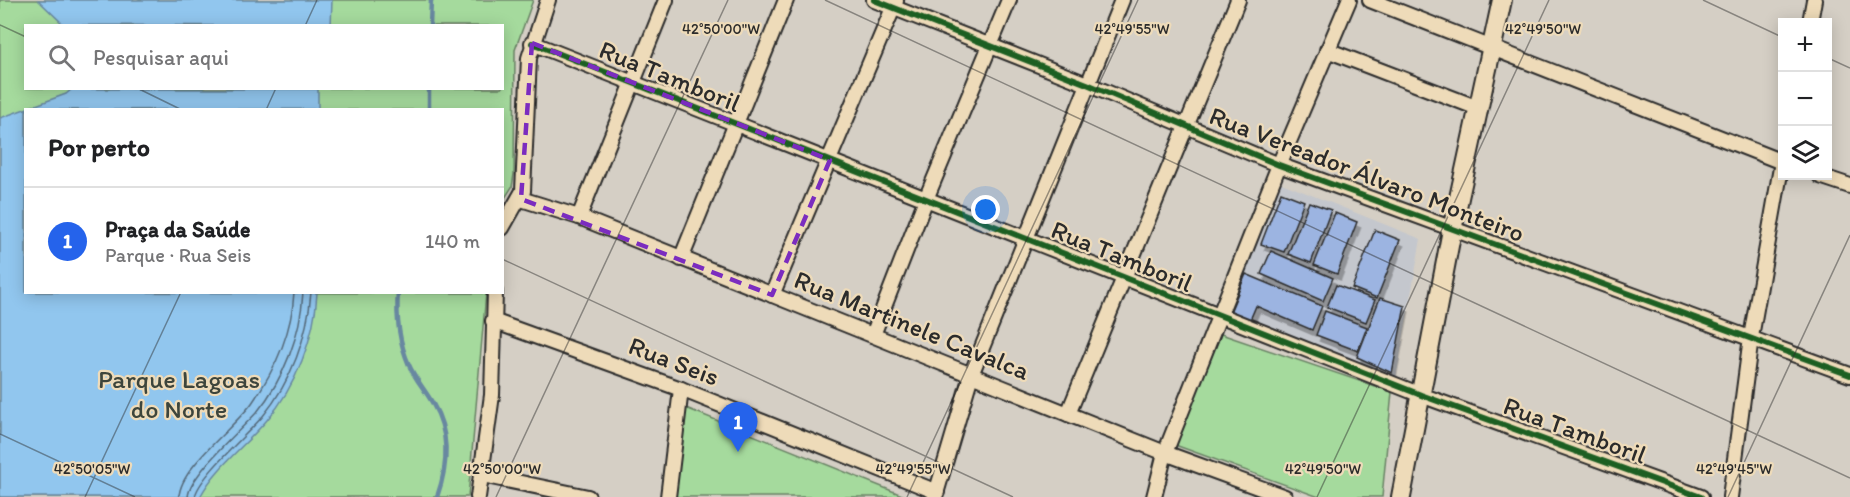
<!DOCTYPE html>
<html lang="pt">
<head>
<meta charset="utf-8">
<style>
	:root { --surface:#fff; --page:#f6f6f6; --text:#202124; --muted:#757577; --line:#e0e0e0; --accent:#2563eb }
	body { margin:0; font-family:Itim,sans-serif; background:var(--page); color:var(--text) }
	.controls { position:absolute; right:18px; top:18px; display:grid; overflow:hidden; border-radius:0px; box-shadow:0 3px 15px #0003 }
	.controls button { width:54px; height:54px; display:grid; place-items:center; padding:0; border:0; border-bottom:2px solid var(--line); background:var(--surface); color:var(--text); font:30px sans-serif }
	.you { position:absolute; left:986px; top:210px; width:21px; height:21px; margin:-15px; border:4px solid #fff; border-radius:50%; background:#1a73e8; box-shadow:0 0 0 9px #1a73e833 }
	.badge { display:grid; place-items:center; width:39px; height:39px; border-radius:50%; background:var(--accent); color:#fff; font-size:20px; font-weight:700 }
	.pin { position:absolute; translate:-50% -50px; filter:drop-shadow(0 2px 3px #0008) }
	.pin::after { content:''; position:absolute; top:32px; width:21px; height:18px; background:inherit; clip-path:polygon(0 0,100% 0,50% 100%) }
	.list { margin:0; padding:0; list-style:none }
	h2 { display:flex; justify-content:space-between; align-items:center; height:78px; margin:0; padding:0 24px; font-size:26px }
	h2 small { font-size:20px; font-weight:400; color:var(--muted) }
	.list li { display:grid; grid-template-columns:39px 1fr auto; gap:18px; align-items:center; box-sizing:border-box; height:108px; padding:0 24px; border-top:2px solid var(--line) }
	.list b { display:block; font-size:22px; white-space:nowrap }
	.list p { margin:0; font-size:20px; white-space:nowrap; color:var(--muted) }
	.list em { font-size:20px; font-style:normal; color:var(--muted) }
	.icon { flex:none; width:33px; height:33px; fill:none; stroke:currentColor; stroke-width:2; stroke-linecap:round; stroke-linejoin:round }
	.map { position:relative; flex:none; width:1850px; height:497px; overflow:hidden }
	.search { position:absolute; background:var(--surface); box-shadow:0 3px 15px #0003; left:24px; top:24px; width:480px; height:66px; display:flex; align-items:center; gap:15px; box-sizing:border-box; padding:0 21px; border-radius:0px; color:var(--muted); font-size:22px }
	.panel { position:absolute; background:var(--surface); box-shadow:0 3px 15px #0003; left:24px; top:108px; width:480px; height:186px; border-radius:0px }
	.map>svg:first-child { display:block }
	.built { fill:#c4c7cd }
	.green { fill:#a5da9d; stroke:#688264; stroke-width:1.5; fill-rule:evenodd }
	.water { fill:#91c6ee; stroke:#6888a0; stroke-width:1.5 }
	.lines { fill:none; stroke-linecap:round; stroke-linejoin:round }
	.shore { stroke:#546979; stroke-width:1.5 }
	.stream { stroke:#6888a0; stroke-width:4.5 }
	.building { fill:#9cb4e1; stroke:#2b2b2b; stroke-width:1.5; filter:url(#shadow) }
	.minor-casing { stroke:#2b2b2b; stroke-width:18 }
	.tertiary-casing { stroke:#2b2b2b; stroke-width:22 }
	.minor { stroke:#eedbb9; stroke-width:14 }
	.tertiary { stroke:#eedbb9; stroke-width:18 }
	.cycleway-casing { stroke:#eedbb9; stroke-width:10 }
	.cycleway { stroke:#1b5e20; stroke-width:6 }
	.marked { fill:none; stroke:#7b2cbf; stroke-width:4.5; stroke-dasharray:12 8; stroke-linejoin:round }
	.ticks { fill:none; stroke:#2b2b2b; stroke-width:1.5; stroke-opacity:0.45 }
	.labels { text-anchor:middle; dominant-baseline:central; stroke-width:4.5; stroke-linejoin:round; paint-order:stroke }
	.street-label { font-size:26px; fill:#2b2b2b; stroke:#eedbb9 }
	.park-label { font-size:26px; fill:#3d453c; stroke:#eedbb9 }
	.ticks-label { font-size:15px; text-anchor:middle; fill:#2b2b2b; stroke:#eedbb9; stroke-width:4.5; stroke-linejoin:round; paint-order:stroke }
</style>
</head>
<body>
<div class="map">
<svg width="1850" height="497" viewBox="0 0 1850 497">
	<defs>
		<filter id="shadow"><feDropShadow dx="3.5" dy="6" stdDeviation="0" flood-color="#0004"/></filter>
	</defs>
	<rect width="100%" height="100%" fill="#d5cfc5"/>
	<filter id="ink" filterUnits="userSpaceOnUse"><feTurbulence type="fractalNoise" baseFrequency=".0167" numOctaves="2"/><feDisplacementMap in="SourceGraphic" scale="12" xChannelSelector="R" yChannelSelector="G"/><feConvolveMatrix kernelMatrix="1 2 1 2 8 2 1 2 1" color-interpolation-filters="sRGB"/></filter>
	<g filter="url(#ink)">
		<polygon class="built" points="1279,182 1421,239 1396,378 1229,312"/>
		<g class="green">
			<path d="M0 0H533L515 50 514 174 512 187 503 201 502 110H26V292L486 293 468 497H0ZM26 26H502V88H26Z"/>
			<polygon points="1221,334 1392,392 1382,497 1319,497 1175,445"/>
			<polygon points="686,408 907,497 673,497"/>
		</g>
		<g class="water">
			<polygon points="38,0 332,0 331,26 64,25"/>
			<path d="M72 89H318V109L26 110V292L317 293C315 336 296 387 267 420 246 445 215 468 200 497H0V118L66 94Z"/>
		</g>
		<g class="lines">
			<g class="shore">
				<path d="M179 497C180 467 234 428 252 403 275 370 292 333 294 292"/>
				<path d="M188 497C189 475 241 430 257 412 284 379 301 334 303 292"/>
				<path d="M195 497C198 477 248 434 263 416 291 382 308 336 311 292"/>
			</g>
			<g class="stream">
				<polyline points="430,26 431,0"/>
				<polyline points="429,110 429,88"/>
				<path d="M398 292C396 317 399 342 409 365 415 379 426 391 433 404 450 433 448 466 437 497"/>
			</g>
		</g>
		<g class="building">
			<polygon points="1281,192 1304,201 1284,252 1261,244"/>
			<polygon points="1309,202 1331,210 1311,263 1288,254"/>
			<polygon points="1335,213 1357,222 1337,274 1314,265"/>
			<polygon points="1375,230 1400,240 1377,298 1352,288"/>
			<polygon points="1271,251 1333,278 1323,301 1261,274"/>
			<polygon points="1246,274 1322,306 1312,330 1256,306 1250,320 1230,312"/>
			<polygon points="1336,285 1375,300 1366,322 1327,307"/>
			<polygon points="1380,298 1405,306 1392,373 1357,357"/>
			<polygon points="1325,311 1367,327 1358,351 1316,335"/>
		</g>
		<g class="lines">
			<defs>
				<g id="minor">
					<polyline points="874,0 1087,84 1279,165 1850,375"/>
					<polyline points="1370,0 1782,162"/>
					<polyline points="1810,22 1814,0"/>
					<polyline points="532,43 1421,395 1701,497"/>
					<polyline points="1327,50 1478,108"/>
					<polyline points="1820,176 1850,186"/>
					<polyline points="521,199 579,217 1165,453 1285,497"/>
					<polyline points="579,217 666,0"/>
					<polyline points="502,228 523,191 529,58 548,0"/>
					<polyline points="681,259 786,0"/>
					<polyline points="772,295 896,1"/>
					<polyline points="493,321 681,389 937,492"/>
					<polyline points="873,335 926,199 1009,0"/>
					<polyline points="1068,414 1238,0"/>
					<polyline points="482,475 588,497"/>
					<polyline points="478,497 492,395 495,292"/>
					<polyline points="668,497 681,389"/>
					<polyline points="935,497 971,375 1122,0"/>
					<polyline points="1154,497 1165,453 1279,165 1349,0"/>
					<polyline points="1730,497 1751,337 1782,162"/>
				</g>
				<polyline id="tertiary" points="1401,497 1452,230 1502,0"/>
			</defs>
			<use href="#minor" class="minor-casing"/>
			<use href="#tertiary" class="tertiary-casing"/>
			<use href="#minor" class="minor"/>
			<use href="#tertiary" class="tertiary"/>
			<defs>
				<g id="cycleway">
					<polyline points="874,0 1087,84 1279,165 1850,375"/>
					<polyline points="532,43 1421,395 1701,497"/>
				</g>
			</defs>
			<use href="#cycleway" class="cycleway-casing"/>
			<use href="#cycleway" class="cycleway"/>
		</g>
	</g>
	<path class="marked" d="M532 43 830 160 772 295 521 199Z"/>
	<path class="ticks" d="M825 0 1850 478M1703 0 1782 37M0 25 26 37M305 26 317 0M1828 58 1850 68M137 88 182 110M266 110 276 88M502 259 1013 497M0 434 135 497M85 497 181 292M496 497 728 0M907 497 1138 0M1317 497 1549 0M1728 497 1850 235"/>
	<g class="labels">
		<g class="street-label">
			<text transform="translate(670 76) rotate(22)">Rua Tamboril</text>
			<text transform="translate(1367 174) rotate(21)">Rua Vereador Álvaro Monteiro</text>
			<text transform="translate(1122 256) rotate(22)">Rua Tamboril</text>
			<text transform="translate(912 325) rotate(22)">Rua Martinele Cavalca</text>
			<text transform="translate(674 361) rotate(21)">Rua Seis</text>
			<text transform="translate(1575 430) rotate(20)">Rua Tamboril</text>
		</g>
		<g class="park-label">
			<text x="179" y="379">Parque Lagoas<tspan x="179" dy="30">do Norte</tspan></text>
		</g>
	</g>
	<g class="ticks-label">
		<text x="721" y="34">42°50'00"W</text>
		<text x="1132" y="34">42°49'55"W</text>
		<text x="1543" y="34">42°49'50"W</text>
		<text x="92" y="474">42°50'05"W</text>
		<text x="502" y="474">42°50'00"W</text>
		<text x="913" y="474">42°49'55"W</text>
		<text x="1323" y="474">42°49'50"W</text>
		<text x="1734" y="474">42°49'45"W</text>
	</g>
</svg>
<div class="controls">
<button>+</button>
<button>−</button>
<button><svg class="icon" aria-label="layers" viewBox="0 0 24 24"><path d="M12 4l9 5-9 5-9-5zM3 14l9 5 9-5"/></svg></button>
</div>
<div class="you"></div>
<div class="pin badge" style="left:738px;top:452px">1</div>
<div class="search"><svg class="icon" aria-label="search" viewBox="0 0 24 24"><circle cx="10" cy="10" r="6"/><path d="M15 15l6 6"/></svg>Pesquisar aqui</div>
<section class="panel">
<h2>Por perto<small></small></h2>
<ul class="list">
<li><span class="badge">1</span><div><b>Praça da Saúde</b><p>Parque · Rua Seis</p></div><em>140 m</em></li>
</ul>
</section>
</div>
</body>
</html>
